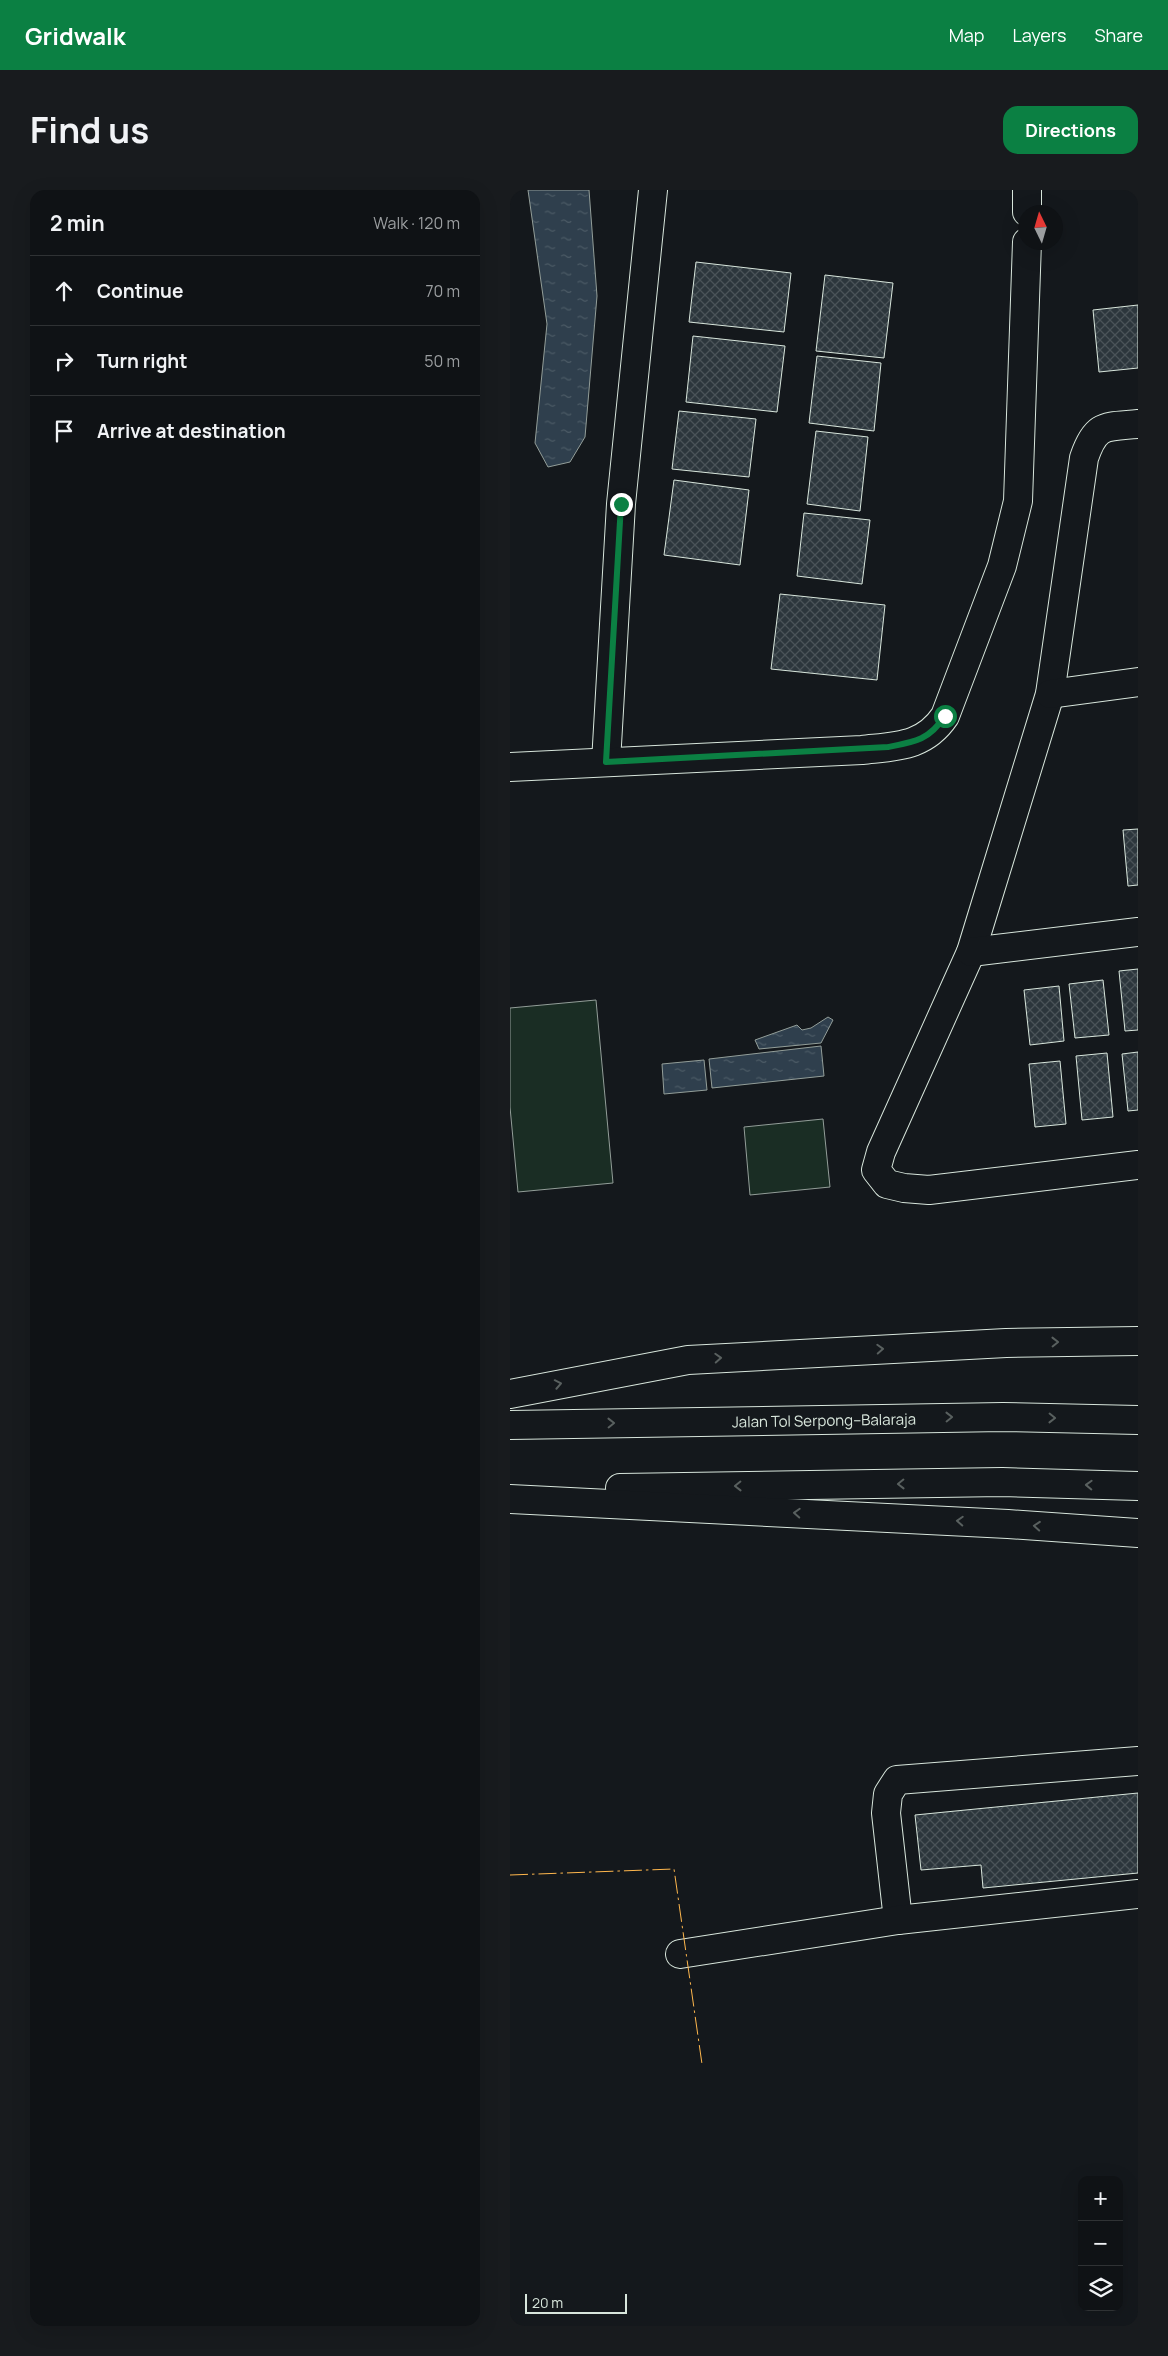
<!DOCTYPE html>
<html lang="en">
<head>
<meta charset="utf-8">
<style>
	:root { --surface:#0f1215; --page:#181b1e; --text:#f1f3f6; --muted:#9b9ea0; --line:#2f3234; --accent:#0b8043 }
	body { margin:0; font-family:Manrope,sans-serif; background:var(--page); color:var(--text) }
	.controls { position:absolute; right:15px; bottom:15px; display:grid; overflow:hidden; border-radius:10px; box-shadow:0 5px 20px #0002 }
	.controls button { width:45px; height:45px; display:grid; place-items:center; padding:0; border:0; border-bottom:1px solid var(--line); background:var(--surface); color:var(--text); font:25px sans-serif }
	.compass { position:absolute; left:508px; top:15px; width:45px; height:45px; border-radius:50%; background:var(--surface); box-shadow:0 5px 20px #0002; rotate:355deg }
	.scale { position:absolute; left:15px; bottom:12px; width:102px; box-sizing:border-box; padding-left:5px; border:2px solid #d8e6dc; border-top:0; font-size:14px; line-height:18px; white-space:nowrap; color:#d8e6dc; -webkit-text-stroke:4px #14181c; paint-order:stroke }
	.stop { position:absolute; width:15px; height:15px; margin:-11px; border:4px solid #0b8043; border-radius:50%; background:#fff }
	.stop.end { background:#0b8043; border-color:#fff; box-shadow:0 1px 5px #0008 }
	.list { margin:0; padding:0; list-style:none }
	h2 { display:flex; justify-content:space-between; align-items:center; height:65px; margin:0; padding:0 20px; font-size:21px }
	h2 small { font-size:16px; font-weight:400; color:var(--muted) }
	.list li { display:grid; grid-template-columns:32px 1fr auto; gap:15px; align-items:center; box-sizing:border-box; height:70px; padding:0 20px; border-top:1px solid var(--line) }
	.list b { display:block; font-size:19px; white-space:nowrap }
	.list em { font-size:16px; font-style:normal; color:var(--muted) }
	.icon { flex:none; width:28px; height:28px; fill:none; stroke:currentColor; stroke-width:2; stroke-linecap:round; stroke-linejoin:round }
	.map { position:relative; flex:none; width:628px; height:2136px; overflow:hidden; border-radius:15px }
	header { display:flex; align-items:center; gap:30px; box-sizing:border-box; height:70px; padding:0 25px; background:var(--accent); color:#fff }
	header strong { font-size:24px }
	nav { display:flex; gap:28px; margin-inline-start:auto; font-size:18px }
	.intro { display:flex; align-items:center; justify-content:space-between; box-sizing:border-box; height:120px; padding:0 30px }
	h1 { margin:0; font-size:35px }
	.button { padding:12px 22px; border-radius:15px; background:var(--accent); color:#fff; font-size:18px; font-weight:700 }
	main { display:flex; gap:30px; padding:0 30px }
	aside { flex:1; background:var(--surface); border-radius:15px; box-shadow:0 5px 20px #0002 }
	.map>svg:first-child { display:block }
	.garden { fill:#1a2d24; stroke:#939e99 }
	.water { fill:url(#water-ripples); stroke:#939e99 }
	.building { fill:url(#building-cross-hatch); stroke:#d8e6dc }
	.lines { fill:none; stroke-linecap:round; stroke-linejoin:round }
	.minor-casing { stroke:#d8e6dc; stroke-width:30 }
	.highway-casing { stroke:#d8e6dc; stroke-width:30 }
	.minor { stroke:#14181c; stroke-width:28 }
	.highway { stroke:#14181c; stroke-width:28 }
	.power { stroke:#ffb74d; stroke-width:1; stroke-dasharray:18 4 2.5 4; stroke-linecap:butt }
	.oneway { stroke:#59605f }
	.route { stroke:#0b8043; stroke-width:6 }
	.labels { text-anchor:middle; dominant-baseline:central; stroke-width:4; stroke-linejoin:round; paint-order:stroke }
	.street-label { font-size:15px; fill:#d8e6dc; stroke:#14181c }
</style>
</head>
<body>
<header>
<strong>Gridwalk</strong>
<nav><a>Map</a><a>Layers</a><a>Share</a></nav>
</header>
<div class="intro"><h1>Find us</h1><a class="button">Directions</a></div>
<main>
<aside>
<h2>2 min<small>Walk · 120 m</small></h2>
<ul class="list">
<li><svg class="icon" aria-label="ahead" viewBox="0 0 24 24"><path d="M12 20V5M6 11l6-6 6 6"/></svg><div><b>Continue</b></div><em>70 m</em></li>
<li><svg class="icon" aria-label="right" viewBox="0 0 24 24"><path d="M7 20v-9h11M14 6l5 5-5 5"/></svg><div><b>Turn right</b></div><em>50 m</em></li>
<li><svg class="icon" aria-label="arrive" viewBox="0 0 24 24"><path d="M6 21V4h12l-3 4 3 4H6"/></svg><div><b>Arrive at destination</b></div></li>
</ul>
</aside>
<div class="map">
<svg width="628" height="2136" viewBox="0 0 628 2136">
	<defs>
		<pattern id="water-ripples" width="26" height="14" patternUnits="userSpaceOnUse" patternTransform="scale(1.25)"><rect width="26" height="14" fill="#2f3f4d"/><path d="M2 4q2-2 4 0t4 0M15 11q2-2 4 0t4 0" fill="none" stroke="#4c5b66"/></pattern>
		<pattern id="building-cross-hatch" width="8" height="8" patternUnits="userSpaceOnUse" patternTransform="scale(1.25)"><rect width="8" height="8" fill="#2c363c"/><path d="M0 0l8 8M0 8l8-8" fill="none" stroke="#4a5358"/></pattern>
	</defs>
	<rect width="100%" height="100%" fill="#14181c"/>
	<g class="garden">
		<polygon points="86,810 103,993 8,1002 0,917 0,818"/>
		<polygon points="313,929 320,997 240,1005 234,937"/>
	</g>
	<g class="water">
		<polygon points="18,0 79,0 87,106 75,247 60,272 38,277 25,253 37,134"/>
		<polygon points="318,827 323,830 311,853 249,859 245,850 287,835 292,840 301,838"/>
		<polygon points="311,856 314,886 202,898 199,869"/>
		<polygon points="194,870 197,900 154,904 152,874"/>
	</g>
	<g class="building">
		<polygon points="186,72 281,83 274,142 179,132"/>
		<polygon points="315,85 383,93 374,168 306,161"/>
		<polygon points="628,115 628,178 589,182 583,120"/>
		<polygon points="183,146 275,156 267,222 176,212"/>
		<polygon points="307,166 371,173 364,241 299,233"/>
		<polygon points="169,221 246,229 239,287 162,279"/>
		<polygon points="306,241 358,247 350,321 297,314"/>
		<polygon points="164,290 239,300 230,375 154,365"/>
		<polygon points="294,323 360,330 352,394 287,386"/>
		<polygon points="270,404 375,415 367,490 261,479"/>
		<polygon points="628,639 628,695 618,696 613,640"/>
		<polygon points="628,779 628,840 615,841 609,781"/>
		<polygon points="593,790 599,845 565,848 559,794"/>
		<polygon points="549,796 554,851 520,855 514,800"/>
		<polygon points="628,862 628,920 618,921 612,864"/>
		<polygon points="597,863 603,927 572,930 566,866"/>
		<polygon points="550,871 556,934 525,937 519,874"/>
		<polygon points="628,1603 628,1683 473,1698 471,1675 411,1680 405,1625"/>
	</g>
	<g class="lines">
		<defs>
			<g id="minor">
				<polyline points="517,22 517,0"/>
				<path d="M628 234C595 237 586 233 574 268L540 504 461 762 371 962 366 980 377 994 394 998 419 1000 628 975"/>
				<polyline points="540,504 628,492"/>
				<polyline points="96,572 111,314 143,0"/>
				<path d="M0 577 352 560C387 556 414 557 435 526L492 376 508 311 517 52"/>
				<polyline points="461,762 628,742"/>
				<polyline points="388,1730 376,1623 378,1604 387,1590 628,1571"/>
				<polyline points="170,1764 388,1730 628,1704"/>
			</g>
			<g id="highway">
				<polyline points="0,1204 178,1170 496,1153 628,1151"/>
				<path id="s1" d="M0 1235 493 1227 628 1230"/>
				<polyline points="110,1298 492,1292 628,1296"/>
				<polyline points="0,1309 498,1334 628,1343"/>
			</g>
		</defs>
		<use href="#minor" class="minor-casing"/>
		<use href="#highway" class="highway-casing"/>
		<use href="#minor" class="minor"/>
		<use href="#highway" class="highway"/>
		<polyline class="power" points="0,1685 164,1679 192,1874"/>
	</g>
	<defs><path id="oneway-chevron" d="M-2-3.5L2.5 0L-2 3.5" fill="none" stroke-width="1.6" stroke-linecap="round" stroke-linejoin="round" transform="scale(1.25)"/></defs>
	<g class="oneway">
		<use href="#oneway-chevron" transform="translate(545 1152) rotate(-1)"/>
		<use href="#oneway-chevron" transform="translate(370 1159) rotate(-3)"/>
		<use href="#oneway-chevron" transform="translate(208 1168) rotate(-3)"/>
		<use href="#oneway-chevron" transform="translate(48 1194) rotate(-11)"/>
		<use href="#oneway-chevron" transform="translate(439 1227) rotate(-1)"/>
		<use href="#oneway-chevron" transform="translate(542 1228) rotate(1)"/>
		<use href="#oneway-chevron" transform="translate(101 1233) rotate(-1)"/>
		<use href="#oneway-chevron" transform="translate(391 1294) rotate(179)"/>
		<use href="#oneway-chevron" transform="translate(579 1295) rotate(-178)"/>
		<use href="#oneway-chevron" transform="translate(228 1296) rotate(179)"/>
		<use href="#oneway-chevron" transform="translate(287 1323) rotate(-177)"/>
		<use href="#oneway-chevron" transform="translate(450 1331) rotate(-177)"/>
		<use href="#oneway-chevron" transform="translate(527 1336) rotate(-176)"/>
	</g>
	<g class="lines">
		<path class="route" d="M111 314 96 572 378 557C405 552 419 550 435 526"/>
	</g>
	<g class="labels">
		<g class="street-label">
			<text stroke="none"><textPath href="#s1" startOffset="314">Jalan Tol Serpong–Balaraja</textPath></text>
		</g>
	</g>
</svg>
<div class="controls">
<button>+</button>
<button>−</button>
<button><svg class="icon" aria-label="layers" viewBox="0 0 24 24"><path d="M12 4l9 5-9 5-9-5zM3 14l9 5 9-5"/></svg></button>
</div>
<svg class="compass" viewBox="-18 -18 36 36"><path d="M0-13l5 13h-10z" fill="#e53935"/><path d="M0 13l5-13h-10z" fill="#9b9ea0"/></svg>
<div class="scale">20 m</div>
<div class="stop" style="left:435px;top:526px"></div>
<div class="stop end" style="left:111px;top:314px"></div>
</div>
</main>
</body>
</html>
